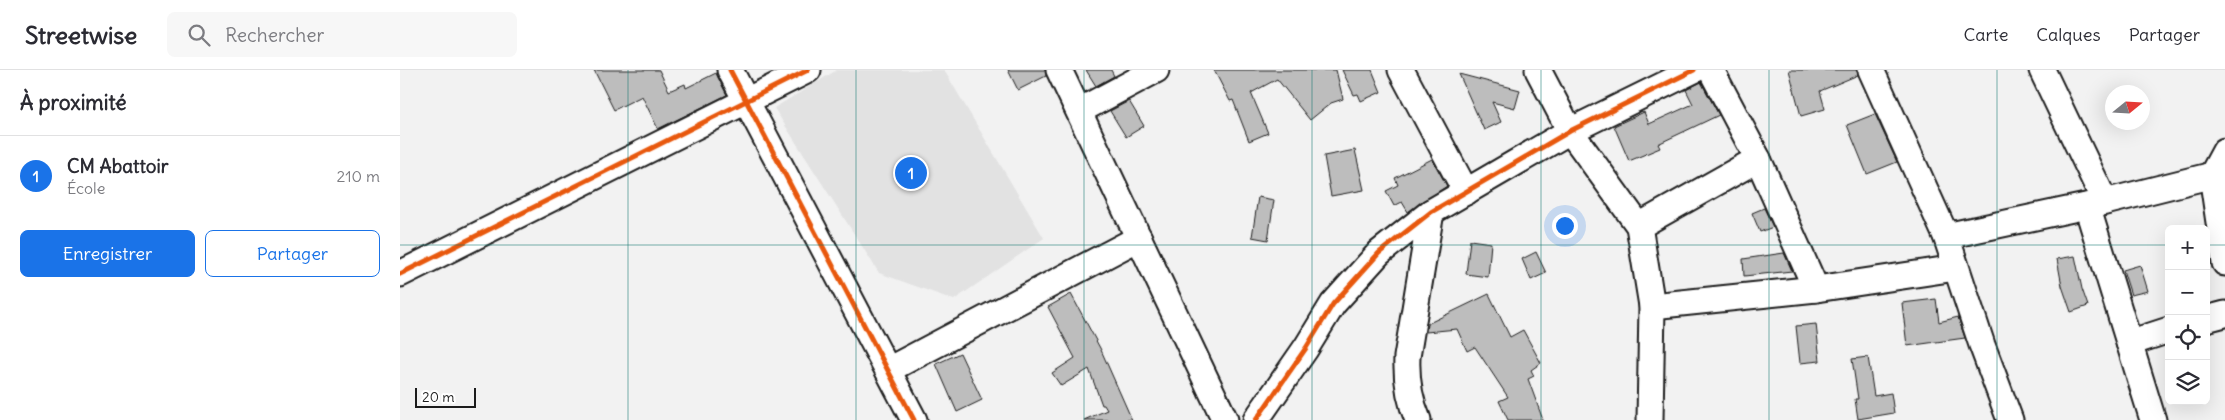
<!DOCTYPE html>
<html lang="fr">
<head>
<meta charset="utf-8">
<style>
	:root { --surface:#fff; --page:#f7f7f7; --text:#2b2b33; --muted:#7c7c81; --line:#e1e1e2; --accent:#1a73e8 }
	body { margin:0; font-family:Delius,sans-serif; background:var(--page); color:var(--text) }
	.controls { position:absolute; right:15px; bottom:15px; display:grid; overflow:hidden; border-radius:8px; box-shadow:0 5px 20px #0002 }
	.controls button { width:45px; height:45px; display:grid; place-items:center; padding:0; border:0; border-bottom:1px solid var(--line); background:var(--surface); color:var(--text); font:25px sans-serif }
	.compass { position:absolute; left:1705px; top:15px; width:45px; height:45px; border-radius:50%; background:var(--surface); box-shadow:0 5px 20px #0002; rotate:72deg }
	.scale { position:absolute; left:15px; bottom:12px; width:61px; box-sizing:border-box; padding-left:5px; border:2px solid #1c1c1c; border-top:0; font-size:14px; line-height:18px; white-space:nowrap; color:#1c1c1c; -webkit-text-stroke:4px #fff; paint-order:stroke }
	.you { position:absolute; left:1164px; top:155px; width:18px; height:18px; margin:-12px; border:4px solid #fff; border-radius:50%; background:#1a73e8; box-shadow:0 0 0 8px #1a73e833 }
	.badge { display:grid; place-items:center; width:32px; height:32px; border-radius:50%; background:var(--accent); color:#fff; font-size:16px; font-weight:700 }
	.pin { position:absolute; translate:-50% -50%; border:2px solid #fff; box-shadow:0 1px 5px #0006 }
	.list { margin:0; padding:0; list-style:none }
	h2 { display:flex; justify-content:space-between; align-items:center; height:65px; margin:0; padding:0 20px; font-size:21px }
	h2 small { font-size:16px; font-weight:400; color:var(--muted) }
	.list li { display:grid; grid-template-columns:32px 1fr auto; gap:15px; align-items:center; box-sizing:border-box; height:80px; padding:0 20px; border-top:1px solid var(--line) }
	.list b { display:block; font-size:19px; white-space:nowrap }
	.list p { margin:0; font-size:16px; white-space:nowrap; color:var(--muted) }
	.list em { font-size:16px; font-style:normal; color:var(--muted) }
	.actions { display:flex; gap:10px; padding:15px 20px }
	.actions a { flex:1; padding:11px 0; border:1px solid var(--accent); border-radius:8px; text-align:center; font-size:18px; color:var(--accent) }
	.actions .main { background:var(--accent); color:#fff }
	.icon { flex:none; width:28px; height:28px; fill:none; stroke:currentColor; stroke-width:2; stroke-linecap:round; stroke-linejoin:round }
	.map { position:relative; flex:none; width:1825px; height:350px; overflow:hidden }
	header { display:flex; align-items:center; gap:30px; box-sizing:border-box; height:70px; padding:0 25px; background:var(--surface); border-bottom:1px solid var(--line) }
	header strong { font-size:24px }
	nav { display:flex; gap:28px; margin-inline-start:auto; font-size:18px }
	.search { width:350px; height:45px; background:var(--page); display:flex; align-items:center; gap:12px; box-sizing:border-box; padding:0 18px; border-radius:8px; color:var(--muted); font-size:19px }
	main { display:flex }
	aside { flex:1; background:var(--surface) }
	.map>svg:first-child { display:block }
	.built { fill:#e2e2e2 }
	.building { fill:#bdbdbd; stroke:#1c1c1c }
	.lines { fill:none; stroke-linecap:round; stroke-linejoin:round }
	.minor-casing { stroke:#1c1c1c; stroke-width:29 }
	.minor { stroke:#fff; stroke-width:25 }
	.cycleway-casing { stroke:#fff; stroke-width:8 }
	.cycleway { stroke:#e8590c; stroke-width:5 }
	.grid { fill:none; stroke:#0f766e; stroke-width:1; stroke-opacity:0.55 }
</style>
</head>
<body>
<header>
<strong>Streetwise</strong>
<div class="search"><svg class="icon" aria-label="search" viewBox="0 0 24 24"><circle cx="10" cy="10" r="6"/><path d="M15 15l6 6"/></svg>Rechercher</div>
<nav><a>Carte</a><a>Calques</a><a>Partager</a></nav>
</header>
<main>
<aside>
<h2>À proximité<small></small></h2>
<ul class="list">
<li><span class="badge">1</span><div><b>CM Abattoir</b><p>École</p></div><em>210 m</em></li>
</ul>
<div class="actions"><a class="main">Enregistrer</a><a>Partager</a></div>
</aside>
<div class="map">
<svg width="1825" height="350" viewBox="0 0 1825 350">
	<rect width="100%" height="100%" fill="#f2f2f2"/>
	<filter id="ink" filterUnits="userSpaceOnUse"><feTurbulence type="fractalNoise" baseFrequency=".02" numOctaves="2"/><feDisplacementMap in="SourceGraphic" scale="10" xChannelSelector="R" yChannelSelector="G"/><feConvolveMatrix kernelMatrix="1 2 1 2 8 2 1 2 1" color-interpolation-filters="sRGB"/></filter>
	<g filter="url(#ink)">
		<polygon class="built" points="437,0 544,0 644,168 554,230 479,203 374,38"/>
		<g class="building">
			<polygon points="194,0 259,0 269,21 285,14 286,18 316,3 327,25 258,59 242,26 214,40"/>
			<polygon points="608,0 645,0 646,6 618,20"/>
			<polygon points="686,0 711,0 714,6 696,16"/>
			<polygon points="814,0 936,0 943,29 931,33 910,50 877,9 851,23 868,63 849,71 833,30 830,31"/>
			<polygon points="942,0 972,0 981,22 961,31 958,24 954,25"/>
			<polygon points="1389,0 1457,0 1458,5 1420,21 1425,39 1401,46"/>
			<polygon points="1059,4 1120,20 1115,38 1092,32 1101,52 1084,60"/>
			<polygon points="1301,12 1319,45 1258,74 1260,78 1229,91 1214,56 1244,42 1249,54 1293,34 1286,20"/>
			<polygon points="729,31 744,56 726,67 710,41"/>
			<polygon points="1475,44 1497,92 1467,104 1447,55"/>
			<polygon points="955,80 964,120 931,126 924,86"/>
			<polygon points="1032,89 1047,116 1008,142 1002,132 994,136 986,121 998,115 995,108"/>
			<polygon points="858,127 874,130 868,170 852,167"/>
			<polygon points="1364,138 1373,157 1360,162 1352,143"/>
			<polygon points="1070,170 1091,173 1088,207 1066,204"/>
			<polygon points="1136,182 1146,203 1131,210 1122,189"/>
			<polygon points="1384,183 1392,201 1344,206 1343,189"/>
			<polygon points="1675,186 1682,219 1688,236 1671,242 1662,216 1657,189"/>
			<polygon points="1740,195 1748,221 1731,225 1723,200"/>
			<polygon points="671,224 701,280 732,350 684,350 707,340 704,335 702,335 689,299 661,316 652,303 675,288 648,237"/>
			<polygon points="1089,224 1110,267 1123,260 1141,293 1131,300 1134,306 1128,309 1143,350 1108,350 1099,331 1108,327 1075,277 1067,281 1057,259 1026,262 1027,254"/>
			<polygon points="1536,229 1539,252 1558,247 1565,268 1507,276 1502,233"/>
			<polygon points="1416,254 1420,291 1400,293 1396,256"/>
			<polygon points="560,283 582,330 557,342 536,294"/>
			<polygon points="1468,287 1474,326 1491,323 1494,343 1458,349 1455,329 1458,329 1452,289"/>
		</g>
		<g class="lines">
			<defs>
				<g id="minor">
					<polyline points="330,0 514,350"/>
					<polyline points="659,0 825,350"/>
					<polyline points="1001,0 1066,122"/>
					<polyline points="1138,0 1170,61 1239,156 1252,236 1250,350"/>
					<polyline points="1311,0 1358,89 1416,219"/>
					<polyline points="1471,0 1546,166 1582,275 1610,350"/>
					<polyline points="1642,0 1705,132"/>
					<polyline points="679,41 756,0"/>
					<polyline points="1825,81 1812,105 1825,193"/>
					<polyline points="1687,136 1753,350"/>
					<polyline points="1239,156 1358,89"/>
					<polyline points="1546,166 1705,132 1825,102"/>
					<polyline points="0,204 408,0"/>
					<polyline points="1252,236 1416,219 1556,198"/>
					<polyline points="1806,249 1825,244"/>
					<polyline points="1729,273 1769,260"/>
					<polyline points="488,300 739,168"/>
					<polyline points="856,350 906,278 933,234 979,183 1031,142 1170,61 1294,0"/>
					<path d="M1018 350C1009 329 1006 310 1007 287L1031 142"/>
				</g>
			</defs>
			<use href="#minor" class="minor-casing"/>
			<use href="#minor" class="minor"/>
			<defs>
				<g id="cycleway">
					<polyline points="330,0 514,350"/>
					<polyline points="0,204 408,0"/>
					<polyline points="856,350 906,278 933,234 979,183 1031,142 1170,61 1294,0"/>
				</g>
			</defs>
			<use href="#cycleway" class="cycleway-casing"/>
			<use href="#cycleway" class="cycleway"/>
		</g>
	</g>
	<path class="grid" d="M228 0V350M456 0V350M684 0V350M912 0V350M1141 0V350M1369 0V350M1597 0V350M0 175H1769M1806 175H1825"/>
</svg>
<div class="controls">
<button>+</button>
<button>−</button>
<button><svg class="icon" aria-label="locate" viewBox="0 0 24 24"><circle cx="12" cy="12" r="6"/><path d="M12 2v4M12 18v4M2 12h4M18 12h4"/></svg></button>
<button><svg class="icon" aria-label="layers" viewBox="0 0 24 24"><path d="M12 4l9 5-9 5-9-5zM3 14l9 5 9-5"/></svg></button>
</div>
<svg class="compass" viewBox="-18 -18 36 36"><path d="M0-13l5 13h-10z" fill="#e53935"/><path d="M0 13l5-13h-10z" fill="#7c7c81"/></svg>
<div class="scale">20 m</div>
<div class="you"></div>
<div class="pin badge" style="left:511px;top:103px">1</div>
</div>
</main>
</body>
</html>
